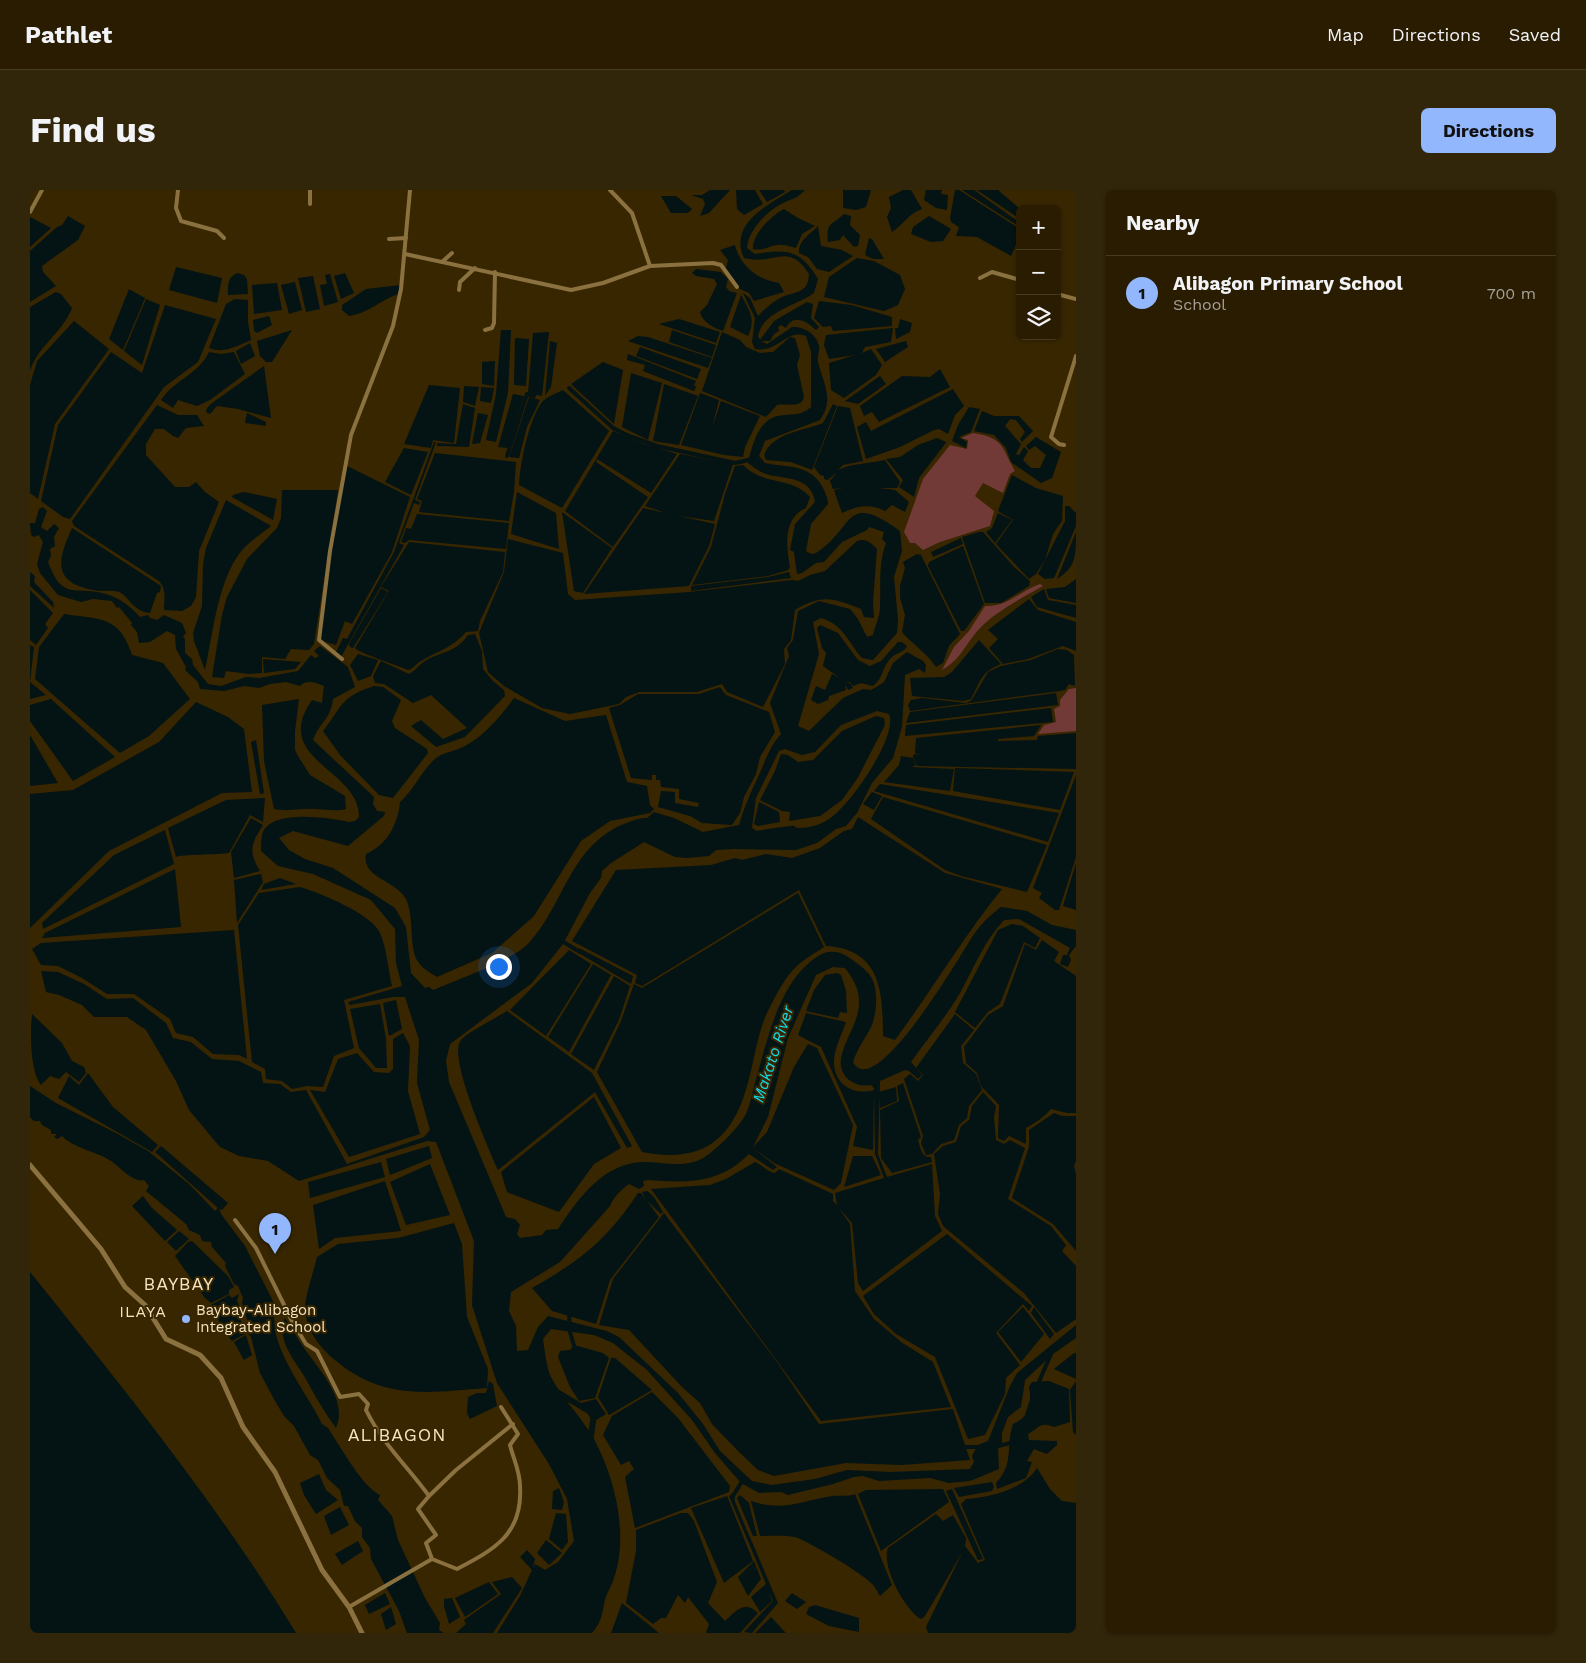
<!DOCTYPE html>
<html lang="en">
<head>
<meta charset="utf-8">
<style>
	:root { --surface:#291c00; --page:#31250a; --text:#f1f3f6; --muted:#a5a199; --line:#453a22; --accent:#93b7fd }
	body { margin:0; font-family:"Work Sans",sans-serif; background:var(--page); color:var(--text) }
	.controls { position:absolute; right:15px; top:15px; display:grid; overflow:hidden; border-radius:8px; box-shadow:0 1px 4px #0004 }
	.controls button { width:45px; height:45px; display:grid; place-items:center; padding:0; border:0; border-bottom:1px solid var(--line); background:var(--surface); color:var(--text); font:25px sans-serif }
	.you { position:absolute; left:468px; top:776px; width:18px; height:18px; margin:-12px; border:4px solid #fff; border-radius:50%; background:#1a73e8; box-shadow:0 0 0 8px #1a73e833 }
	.badge { display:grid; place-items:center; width:32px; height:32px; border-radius:50%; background:var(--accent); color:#111; font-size:16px; font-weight:700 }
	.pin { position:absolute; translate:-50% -41px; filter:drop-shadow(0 1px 2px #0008) }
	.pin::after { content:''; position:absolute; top:26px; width:18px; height:15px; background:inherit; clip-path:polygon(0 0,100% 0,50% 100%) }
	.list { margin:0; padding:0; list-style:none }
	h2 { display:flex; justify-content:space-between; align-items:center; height:65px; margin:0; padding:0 20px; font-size:21px }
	h2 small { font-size:16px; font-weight:400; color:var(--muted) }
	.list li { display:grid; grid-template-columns:32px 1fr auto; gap:15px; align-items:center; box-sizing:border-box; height:75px; padding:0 20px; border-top:1px solid var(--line) }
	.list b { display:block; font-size:19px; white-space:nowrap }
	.list p { margin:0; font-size:16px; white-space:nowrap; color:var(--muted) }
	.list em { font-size:16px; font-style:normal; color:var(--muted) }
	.icon { flex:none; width:28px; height:28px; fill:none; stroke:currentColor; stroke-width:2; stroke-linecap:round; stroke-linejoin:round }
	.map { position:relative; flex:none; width:1046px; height:1443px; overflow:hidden; border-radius:8px }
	header { display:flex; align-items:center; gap:30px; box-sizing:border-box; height:70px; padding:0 25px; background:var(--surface); border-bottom:1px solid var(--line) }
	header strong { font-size:24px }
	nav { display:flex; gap:28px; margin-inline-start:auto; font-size:18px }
	.intro { display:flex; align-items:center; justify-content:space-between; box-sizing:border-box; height:120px; padding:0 30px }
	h1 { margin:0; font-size:35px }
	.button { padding:12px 22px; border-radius:8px; background:var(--accent); color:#111; font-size:18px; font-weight:700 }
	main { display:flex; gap:30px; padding:0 30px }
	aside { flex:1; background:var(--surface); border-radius:8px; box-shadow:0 1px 4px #0004 }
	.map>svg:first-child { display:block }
	.green { fill:#723a37 }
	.water { fill:#041314; fill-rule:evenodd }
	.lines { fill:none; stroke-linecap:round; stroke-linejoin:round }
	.canal { stroke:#041314; stroke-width:4 }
	.river { stroke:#041314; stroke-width:6 }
	.minor { stroke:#8a713f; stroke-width:4 }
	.tertiary { stroke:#8a713f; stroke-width:5 }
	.poi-dot { fill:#93b7fd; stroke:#372600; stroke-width:2 }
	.labels { text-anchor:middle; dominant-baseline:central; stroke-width:4; stroke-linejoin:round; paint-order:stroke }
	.poi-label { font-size:15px; fill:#f6e4c1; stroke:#372600; text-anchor:start }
	.water-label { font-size:16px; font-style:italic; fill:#11dae8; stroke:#372600 }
	.neighbourhood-label { font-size:16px; letter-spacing:1px; fill:#f6e4c1; stroke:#372600 }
	.quarter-label { font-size:18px; letter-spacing:1px; fill:#f6e4c1; stroke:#372600 }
</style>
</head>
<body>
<header>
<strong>Pathlet</strong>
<nav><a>Map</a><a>Directions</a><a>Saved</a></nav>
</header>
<div class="intro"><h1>Find us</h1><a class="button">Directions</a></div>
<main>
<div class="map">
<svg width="1046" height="1443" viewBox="0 0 1046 1443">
	<rect width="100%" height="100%" fill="#372600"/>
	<g class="green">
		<path d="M943 243C974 248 971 256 985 281L980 284 973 303 953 293 945 306 964 321 960 336 910 352 893 360 885 353H880L874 342 893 289 920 255 937 259 938 250 931 248Z"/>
		<path d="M1010 394 1013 396C992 408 968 420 951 437 937 451 931 470 912 480L924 457 939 441 955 416C979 417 989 401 1010 394Z"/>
		<polygon points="1046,498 1046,541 1008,544 1014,535 1026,532 1024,519 1030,516 1030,510 1039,499"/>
	</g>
	<g class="water">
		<polygon points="680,0 700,0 679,23 670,26 675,14 673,9 661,5 672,5"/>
		<polygon points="706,0 725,0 733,14 714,25 707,19"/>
		<polygon points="729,0 754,0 755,2 737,12"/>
		<path d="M762 0H775C764 11 762 8 751 14 737 21 718 41 717 58L725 64C757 59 770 59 788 89L784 103C766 116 733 121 728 146L730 150 744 131 777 112 783 114 781 128 789 137 786 140C777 131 763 123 756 138L751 135 748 137 749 141 744 144 740 151H731L737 154 762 137C773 136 787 144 789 156 790 161 787 166 788 172 793 193 805 209 790 230L735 251 729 266 735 273C757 278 778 273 792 296 795 302 798 308 798 314L781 334 776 361 781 364 786 363C825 338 814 300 870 341L872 361 864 387 868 430 867 443 843 470 832 468C817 451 814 435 791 428L783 432 789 464 768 536 779 541 813 508 833 499 841 500 848 496 854 492 863 473 877 462 893 471 896 475 895 483 889 479 875 485 872 537 863 568 842 593 827 623 816 636 806 639 787 653 766 660 704 659 686 660 679 666 657 668 645 667 614 652 581 673 572 681 571 688 560 703 533 754 502 793 420 854 416 871 419 892 476 1027 485 1029 490 1035 487 1044 490 1048 512 1045 516 1040 528 1039C548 1009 573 973 613 972 636 972 659 980 679 964 692 954 706 940 715 926 720 916 722 904 725 893 737 852 749 789 790 765 800 759 812 762 821 769 827 773 834 778 839 784 849 796 847 821 842 835 836 848 827 858 823 872 845 914 933 761 944 744 951 734 960 725 971 717L997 721 1022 735 1046 740V756L1039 765 1041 770 1038 777 1030 774 1033 765H1037L1040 758 989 729 974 730C954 751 944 778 930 803 916 827 897 849 881 872L892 885 888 889 879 881 875 880 850 891 848 964 857 987 902 974 905 1026 912 1041 833 1101 828 1093 822 1033 808 1017 820 1034 825 1101 844 1129 871 1152 903 1172 921 1217 791 1231 621 999 680 995 696 989 725 972C732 975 738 982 745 983L749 979 803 1004V1011L807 1015 805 1003 854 988 845 964 844 898 841 895C826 898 808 887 811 869 814 849 830 832 829 810 829 798 822 787 815 778L803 777 786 785 758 848 738 927 723 957 737 942 764 877 778 854 787 858 823 935 811 993 804 1000 744 973 723 958 747 977 743 980 719 964C689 994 658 993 618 990L613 991 614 996 609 999 599 994C591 1000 584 1006 580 1016L530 1072 481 1102 479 1121 486 1136 487 1161 498 1160 508 1137 518 1126 577 1141 589 1147 648 1203 673 1234 690 1261 722 1291 742 1295 785 1289 817 1280 861 1282 940 1279 944 1272 942 1266 948 1255 958 1251 980 1196 987 1183 1046 1135V1148L1023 1164 995 1190 991 1217 978 1227 972 1243V1253L968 1259 969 1279 940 1291 919 1293 900 1288 849 1291 833 1286 824 1287 803 1294 758 1305 751 1302 729 1303 711 1293 685 1263 662 1230 617 1180 583 1153 564 1145 521 1139 513 1149C515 1161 516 1176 521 1187 532 1209 552 1227 564 1249 587 1292 602 1357 578 1402 571 1416 576 1427 562 1443H467L490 1406 502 1380 490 1367 497 1360 505 1369 503 1378 505 1374 515 1380 528 1372 544 1351 537 1309 519 1274 467 1193 442 1115 444 1051 406 952 397 951 269 991 238 971 209 966 190 957 159 920 146 891 116 840 97 827H64L52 815 29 805 16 802 11 781 28 782 54 794 77 809 103 808 136 833 143 848 161 852 182 869 209 871 231 882 233 893 250 894 261 902 276 900 317 974 394 947 400 940 387 893 389 850 375 807H363L320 815 318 812 372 796 366 773 365 739 341 710 283 684 248 676 231 661C231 656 231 647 233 642 244 619 299 628 319 632L325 631 329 627C330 579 240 570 282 510L292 513 294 496C286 493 277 489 270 496L256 492 240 494 229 498 214 496 194 501 170 499 168 492 155 480 156 477 146 459 145 445 137 441 120 452 109 453 107 442 101 435 102 433 89 417 87 418 82 411 63 409 51 412 28 405 10 383 7 374 13 352 9 345 4 347 1 345 0 333H5L9 319 13 317 17 321 11 337 17 341 24 334 29 338 24 347 25 356 20 359 21 366 18 372C33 412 44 395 76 404 90 408 100 416 110 427L118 425 120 428 127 430 134 425 152 433 156 443 153 447 155 449V463L162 469 163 475 178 494 191 496 216 487 229 488 268 481 281 465 285 468 289 466 284 461 290 456 318 477 325 497 303 509C300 531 290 531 283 550L344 607 343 614 347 621 355 622 354 626 318 656 263 641 249 648 259 660 275 669 303 678 365 718 376 737 381 783 395 798 399 797 403 800C426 790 483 770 499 753 536 712 540 653 599 632 605 630 609 628 617 628L624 622 644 628 673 642 709 635C714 617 721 602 729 585 736 570 739 557 751 544L740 513 759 466 757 458 763 450 768 421 789 411 820 419 828 429 837 447 843 445C845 435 850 427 850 417 851 396 848 374 856 353L852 349 854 342 839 337 837 340 812 352 794 372 786 373 772 383 767 384 764 362 760 360 765 334 785 312C781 287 758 289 739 285 731 283 725 278 718 273 722 256 728 230 748 226 763 223 769 227 781 217V162L776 146C757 138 748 163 725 159L722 152 725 128 713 103 720 108 728 126C733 120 743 112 750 108 764 101 778 105 779 84 759 52 745 74 719 69L714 68C698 34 739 14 762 0ZM847 521 859 524C869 546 816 623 794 632 786 636 777 638 768 638 764 638 766 635 761 636 750 637 738 639 727 641L722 638 726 608 749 561 755 559 772 565 785 562 811 535Z"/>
		<polygon points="813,0 841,0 836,17 826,20 813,18"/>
		<path d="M873 0H881L892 19C878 24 874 34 862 42L857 27 861 18 859 7Z"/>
		<polygon points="896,0 912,0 911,4 918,5 917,20 906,18 894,10"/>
		<polygon points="925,0 929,0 990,39 990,46 981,66 947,47 926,46 929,37 921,32 920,28"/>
		<polygon points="932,0 944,0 990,33 990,37"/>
		<polygon points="947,0 968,0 990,19 990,29"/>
		<polygon points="631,6 646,6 662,19 658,23 641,23"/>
		<path d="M754 19 768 28 785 36 772 44 766 58C761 57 757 55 753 55 742 53 734 62 723 59 722 44 742 25 754 19Z"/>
		<path d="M814 24 821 26 820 35 830 45 828 56 824 57 813 45 810 50 798 52C796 32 801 36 814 24Z"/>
		<polygon points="38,26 55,36 48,50 12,76 13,82 26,96 0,112 0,61 27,37 32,35"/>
		<polygon points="899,26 921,39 913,51 901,52 881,44 883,37"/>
		<polygon points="0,27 21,38 0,57"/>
		<path d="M788 36 791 56 812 60 823 66 799 82 787 79 778 67 769 63C768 50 781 44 788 36Z"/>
		<polygon points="839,48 842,49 854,69 843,69 835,65"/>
		<path d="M705 55C710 76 728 90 749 93L754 102 724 111 719 103 710 99 696 78 698 70 690 60Z"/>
		<polygon points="827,68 844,71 870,85 875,99 868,115 854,121 794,107 799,87"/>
		<polygon points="146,77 192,88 187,113 139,100"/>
		<path d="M666 79 691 82 698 89 696 97 699 101 707 103 693 141C684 138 672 132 670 122L677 115 687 94 684 89 666 86 662 83Z"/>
		<path d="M207 83 214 85 217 89 218 104 198 105C198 95 197 88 207 83Z"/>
		<polygon points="315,83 324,103 311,109 304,86"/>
		<polygon points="300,84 308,112 294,116 290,95 297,94 295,85"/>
		<polygon points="283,86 290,119 276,122 268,88"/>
		<polygon points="265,92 272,120 259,124 251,95"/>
		<polygon points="247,93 252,120 224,124 222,95"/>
		<path d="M371 95 368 104C351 110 337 124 319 126L312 120V115L336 99Z"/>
		<polygon points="99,99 115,108 93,160 79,149"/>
		<path d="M26 102 31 104 42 118C33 142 7 157 0 181V117Z"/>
		<path d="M711 105C720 121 726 130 718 146L700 137Z"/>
		<polygon points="116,109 130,115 112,175 94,161"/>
		<path d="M205 109 218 110V132L221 150C207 156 194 164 179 158L196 114Z"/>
		<polygon points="789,111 822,115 862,127 862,136 803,141 801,136 793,137 784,128"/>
		<polygon points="135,115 186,129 168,172 134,197 40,329 33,327 11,311 28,235 81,162 112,183"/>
		<polygon points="239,126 242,135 227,143 224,141 223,130"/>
		<polygon points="649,129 690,142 686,153 629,134"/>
		<polygon points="870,129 882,133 880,142 866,149 865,138 868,138"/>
		<polygon points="44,131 79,159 25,234 8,309 0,303 0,195 7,171"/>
		<polygon points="863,138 861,152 835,157 832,163 841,159 852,175 846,185 814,208 801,200 799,173 825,165 799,169 794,155 796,145"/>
		<polygon points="262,140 242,172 236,172 230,166 227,151"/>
		<polygon points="471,140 481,140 478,203 466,252 456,250 466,204"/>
		<polygon points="642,140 686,155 682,167 639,152"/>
		<polygon points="519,142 512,206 498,203 503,143"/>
		<path d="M692 142 710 150 716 157 730 163 743 162 760 147 765 148 770 165 767 175 774 207C771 219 757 213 747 215L736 227 672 201Z"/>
		<polygon points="608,146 618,147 682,168 678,178 598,151"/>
		<polygon points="485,148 499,149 496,196 484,195"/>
		<polygon points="520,151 527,153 521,197 515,206"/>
		<polygon points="876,151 878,157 855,172 846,159"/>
		<polygon points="220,153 225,166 211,174 206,161"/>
		<polygon points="610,157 671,179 667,189 606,166"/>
		<path d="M179 162 191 164 204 162 215 184 180 210 167 216 148 210 143 218 131 210C144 190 168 185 179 162Z"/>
		<polygon points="598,164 666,191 664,195 666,197 664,201 613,181 615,175 597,170"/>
		<polygon points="465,171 464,196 452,194 452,172"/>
		<polygon points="573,172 593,180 584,234 541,194"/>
		<polygon points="234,176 241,228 208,219 187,216 180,224 176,222 177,218 182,213"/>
		<polygon points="910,179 920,197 849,232 842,222 834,226 830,216 872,186 900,187"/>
		<polygon points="601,183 632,193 618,250 592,237"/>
		<polygon points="850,186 856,194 828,214 815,211"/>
		<polygon points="634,194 668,206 649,255 623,251"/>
		<polygon points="399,195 430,198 424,253 403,250 401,258 374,254"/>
		<polygon points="434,196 449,197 445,216 433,212"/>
		<polygon points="451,197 464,198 461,213 450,211"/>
		<polygon points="923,199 934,216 925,225 918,244 909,239 904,240 870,257 836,269 827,237 836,232 841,241"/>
		<path d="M533 200 579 241 532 318 489 295C490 274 499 229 512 212 516 207 527 203 533 200Z"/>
		<polygon points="670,203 689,210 682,238 691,211 730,226 715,257 713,267 694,265 651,255"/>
		<polygon points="483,204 494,206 478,258 468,257"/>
		<polygon points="499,207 510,210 497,237 489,268 479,267"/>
		<polygon points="433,214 445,218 439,257 407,256 407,253 426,254"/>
		<path d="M803 214 807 216 782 280 761 272 736 270 734 265C743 242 774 241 793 233Z"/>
		<path d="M127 215 148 225H167L174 236 156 238 148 248 143 246 134 239H125L116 254V265L145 297H159L166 292 175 302 189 312 169 361 166 407 161 416 152 421 134 420C134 409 137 400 129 391L44 336 42 331Z"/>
		<path d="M808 216 820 218 833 271 813 275 808 280C822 273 838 274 855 270L870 292 867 298H849L865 300 879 312 875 322 862 315 855 321C840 313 826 316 812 323L804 300 813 298 803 299 800 291 807 282 798 290 794 289V286L790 285 784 277Z"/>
		<polygon points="939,217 950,219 941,242 929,247 937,252 936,258 922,251 928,235"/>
		<polygon points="952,221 964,226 989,226 1003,241 992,252 990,249 995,242 986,230 980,229 975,236 991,254 986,264 989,265 994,257 998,261 993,270 1001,278 1010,278 1016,265 1005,256 999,260 996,256 1006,247 1031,262 1022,288 1011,293 981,272 976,258 964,245 944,241"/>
		<polygon points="217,223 236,232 236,236 215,233"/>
		<polygon points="448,223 458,225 450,253 442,254"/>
		<polygon points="583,241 611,253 647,264 621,303 567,269 566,272 618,307 583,357 535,321"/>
		<polygon points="907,248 916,252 915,254 889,288 884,307 869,297 873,290 856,269 870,267 888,255"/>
		<polygon points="404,252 406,252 385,310 390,312 389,315 384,313 369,353 374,355 311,467 306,462 313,448 317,449 364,362"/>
		<polygon points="374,258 398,262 381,305 355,292"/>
		<polygon points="405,263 486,272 484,302 479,331 389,322 392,311 387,309"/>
		<polygon points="650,264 703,274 684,331 649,326 685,334 679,356 659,396 554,404 613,318 636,323 615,316"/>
		<path d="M713 275C733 296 762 286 780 307L776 318C753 328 756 356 760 377L758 380 738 386 662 395 681 357 695 304 705 276Z"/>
		<polygon points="317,276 380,307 362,362 322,434 315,431 306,455 292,451 290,447 301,362"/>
		<polygon points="982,285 1006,298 1033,306 1032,331 1023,344 1015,370 1006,384 999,389 966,354 983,330 968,321"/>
		<polygon points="252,300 308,300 284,454 279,460 261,459 255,469 232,467 232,483 219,484 196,481 194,488 182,487 192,425 197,407 217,369 247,338 251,328"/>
		<polygon points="214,302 247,309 243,330 202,307 203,305"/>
		<polygon points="487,302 526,323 529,359 481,344"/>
		<path d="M196 310 241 336C232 343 222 350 214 358 188 386 183 444 175 480L164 451 163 443 172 416 173 375 176 358Z"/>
		<polygon points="1035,316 1039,316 1046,323 1046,336 1024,388 1015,389 1008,384 1035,331"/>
		<polygon points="532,322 582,358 553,403 544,401"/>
		<polygon points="968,323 982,330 965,353 956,342 962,338"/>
		<polygon points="387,324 479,333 476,359 379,350 375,353 371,352 376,338 381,339"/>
		<path d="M42 338 131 396 130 402 127 403 120 423C103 422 97 404 89 402 83 400 76 401 69 401 23 394 26 373 42 338Z"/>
		<polygon points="949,342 953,342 985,378 1000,391 999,396 971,413 955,413 932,347"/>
		<path d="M1046 342C1046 366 1046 377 1027 389Z"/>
		<polygon points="931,348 933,354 903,367 901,362"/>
		<path d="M478 349 533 363 538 404 545 410 659 402 762 390 768 391 780 385 795 381 827 351C836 348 841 353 847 359L843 412 844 428 834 427 831 419C803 408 792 404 765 420L761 450 754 459 755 474 733 517 697 502 692 494 667 502H609L596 507 589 514 540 524 512 518 474 496 458 482 449 443 474 382Z"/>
		<path d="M379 352 475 362 473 382 450 431 448 441 436 442C423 457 408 461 391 471 386 473 384 479 378 480 369 476 329 463 325 458L359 401 351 397Z"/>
		<polygon points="933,356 954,414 934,441 931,441 898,376 899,372"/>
		<path d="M887 364 891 365 930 444 919 456 913 473 906 477C897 463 883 455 872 442L875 425 870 408V396L875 378 873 372Z"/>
		<polygon points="0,382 5,386 4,392 23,412 24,418 0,396"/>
		<polygon points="759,382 761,388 661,401 661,396 738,387"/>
		<polygon points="1046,389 1046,413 1019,408 1016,399 1035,397"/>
		<polygon points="351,398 358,402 323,458 320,457 319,454"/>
		<polygon points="1014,399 1018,410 1046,415 1046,428 1007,417 1001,407"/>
		<polygon points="0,400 23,423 15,434 18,438 6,455 0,450"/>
		<polygon points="999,409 1008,420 1046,432 1046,461 1033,456 998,469 973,474 959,458 968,449 958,440"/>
		<path d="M34 424C71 430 89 425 102 465L133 473 160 509 119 546 90 563 5 489 9 457Z"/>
		<path d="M790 435 808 443 828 470 840 476 851 471 868 452H872L877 456C874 463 866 462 861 468 853 475 853 489 843 496L831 493 823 496 820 492 815 493H820L823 498 818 500 815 494 816 500 799 506 798 510 788 514 781 510 786 496 795 500 802 484 810 488 793 476 796 463 792 458 787 438Z"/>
		<path d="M445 444 452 461 453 479 463 491 474 500 475 506 435 547 406 557 381 536 391 530 413 549 437 538 401 505 383 513 354 494 345 493 343 486 351 471 379 484C385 481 386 478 391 474 407 461 424 465 438 445Z"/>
		<path d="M949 450 971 474C951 482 951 490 941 509L933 511 882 506 880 488 914 487 922 482Z"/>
		<polygon points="0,455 4,457 0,492 16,505 0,509"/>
		<polygon points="1028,459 1037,460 1044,465 1045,496 1039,494 1035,500 1030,501 880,521 878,515 881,510 892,508 936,513 941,511 958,482 971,476 1001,470"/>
		<polygon points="328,464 348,470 341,486 328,491 320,475"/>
		<polygon points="233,469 271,472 265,479 234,483"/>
		<path d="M344 496 353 497 371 510 362 531 365 538 397 559 398 563 363 608 349 605 310 565 293 541C313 516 310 507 344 496Z"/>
		<polygon points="690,497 696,505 739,522 745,542 730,567 726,584 714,607 710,623 702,635 672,633 660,626 628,617 631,601 645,602 645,613 668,617 669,613 649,609 649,599 631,597 630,590 626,590 626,585 622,585 622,590 601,588 579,518 590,515 608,504 669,504"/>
		<polygon points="1026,503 1028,515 876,533 880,522"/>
		<path d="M484 508 535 531 576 525 597 592 617 596 620 615 624 619 620 623 580 631 551 651 504 726 462 763 407 787C401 783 393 779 389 773 378 760 385 727 376 709 366 690 331 688 336 664 357 655 368 634 370 612 385 599 391 581 406 568 414 562 426 561 435 556 454 546 471 526 484 508Z"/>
		<polygon points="21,509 85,567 43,591 0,531 0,515"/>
		<path d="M269 509 265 541V560L268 566 280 585 315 606 316 619C305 622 296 619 284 619 270 618 258 622 244 619L234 571 232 515Z"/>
		<polygon points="166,512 198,527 214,539 222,602 192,603 79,661 0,738 0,604 43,600 129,552"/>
		<polygon points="1021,518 1023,532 875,546 876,535"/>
		<polygon points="846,526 854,528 855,535 827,589 812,610 790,626 759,631 760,622 752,621 730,610 745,581 751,564 758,565 768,572 783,570 812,541"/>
		<polygon points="1011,535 1004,546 968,549 968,551 1007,550 1008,546 1046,543 1046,579 887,576 883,567 884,564 890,565 885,563 886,548"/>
		<polygon points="0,545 28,593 0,596"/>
		<polygon points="226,550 234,603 230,604 221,552"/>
		<polygon points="871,566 883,568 886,575 882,577 924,579 920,601 854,592 869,575"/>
		<polygon points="925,578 1044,582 1030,620 923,601"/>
		<polygon points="1046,585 1046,667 1029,720 1025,720 1009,708 1012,703 1003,698"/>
		<polygon points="850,594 1029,623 1018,652 844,601"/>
		<polygon points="842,602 852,606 844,620 833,614"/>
		<polygon points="853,607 1017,655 997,702 931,686 915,680 841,629"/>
		<path d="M235 608 233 632 220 625 199 663C188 665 151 664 146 667L138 638 196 610Z"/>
		<polygon points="729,612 749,622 750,632 728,636 724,634"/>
		<path d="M828 627 915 683 972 699C933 747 902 800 865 850L853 846C853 802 851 759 796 756L769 700 612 796 605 793 607 785 542 751 586 680 681 675 705 668 712 670 736 664 762 668 790 658 814 641 822 639Z"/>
		<path d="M221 628 233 635C221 654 218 661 230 681L204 688 201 662Z"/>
		<polygon points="135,640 144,674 13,739 12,733 84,665"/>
		<polygon points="1046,673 1046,720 1033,716"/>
		<polygon points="145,679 151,737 12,748 15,743"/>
		<polygon points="231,684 233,692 207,733 204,690"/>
		<polygon points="250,688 266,694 231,700 234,694"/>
		<path d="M270 697C290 703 342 724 350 743 357 759 358 779 362 796L314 810 324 858 304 866 293 897 277 896 262 899 252 891 236 889 235 879 222 872 208 735 229 703Z"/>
		<path d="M768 703 794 757C785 763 774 769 766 777 756 786 747 803 741 815 727 840 725 869 717 896 701 953 670 973 612 962L567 882 591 831 604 794 612 798Z"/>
		<polygon points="982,734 993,736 1010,748 1005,758 994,752 970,814 958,822 945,838 925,822 968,740"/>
		<polygon points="204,740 217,869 209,865 183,864 163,847 146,843 140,829 104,804 77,804 52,788 28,776 11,775 2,759 11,753"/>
		<path d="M1012 750 1029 762 1024 771 1046 786V923H1037L1021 919C1014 927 1005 933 996 938V954L979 946 974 951 968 948 969 915 951 896 947 883 936 873 934 857 958 825 973 816 995 754 1006 760Z"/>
		<polygon points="549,758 603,786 601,794 547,762"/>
		<polygon points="539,760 561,774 516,846 480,820"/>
		<polygon points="563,774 581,785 539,862 518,847"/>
		<polygon points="807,783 811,785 816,801 817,823 810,822 808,828 776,821 784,800 795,785"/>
		<polygon points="584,786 600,796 589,830 564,880 541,864"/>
		<polygon points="366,810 372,839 359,846 353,813"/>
		<polygon points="350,814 356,849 357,878 346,878 329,858 320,819"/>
		<path d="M477 821 562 883 602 956 597 958 565 902 468 980C459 959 417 866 431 850 438 842 466 828 477 821Z"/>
		<path d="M776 823 816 832C812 844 805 857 804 870 803 894 823 906 844 900L843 960 823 956 827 937 791 857 768 845Z"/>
		<path d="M2 824 32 853 42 871 54 877 56 883 49 892 36 882 29 889 20 886 11 895C0 881 0 842 2 824Z"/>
		<polygon points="925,824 944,840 931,856 933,873 946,884 952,900 939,916 937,928 929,935 924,950 911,954 902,964 896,965 891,953 893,946 874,889 880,884 888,891 893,885 886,878"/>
		<polygon points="373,843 380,856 378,901 390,944 319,967 280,900 295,902 308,869 327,863 344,882 359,883 363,879 363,849"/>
		<polygon points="58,883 83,917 128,955 122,962 28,908 39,886 49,895"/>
		<path d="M873 893 891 947 888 950C891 959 891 967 901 967L902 972 862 983 851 968 850 920 869 911 867 896Z"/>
		<path d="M0 896 26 913 86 943 118 961 159 994 185 1021 188 1018 125 962 131 956 198 1013 192 1020 189 1019 191 1024 215 1056 246 1117C235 1153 277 1202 292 1234L298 1238C309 1254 332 1297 350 1305L348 1310 362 1326 368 1350 395 1408 410 1433 409 1440 414 1443H377L369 1421 341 1369 340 1358 332 1347V1338L325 1331 318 1316H314L310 1300 297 1288 288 1270 280 1265 264 1236 254 1226 245 1211 230 1183 221 1147 216 1141 218 1132 212 1113 213 1108 208 1096 204 1094 195 1076 196 1073 182 1057 181 1052 172 1051 170 1045 159 1040 156 1034 116 1001 119 996 114 990C103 993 90 977 81 971 66 961 45 959 32 946L27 949 24 947 27 944H21V940L12 935 10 931H4L0 927Z"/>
		<polygon points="866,897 867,911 850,918 849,902"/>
		<polygon points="953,902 966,916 964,927 966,950 974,954 980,950 995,958 978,1009 1021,1036 1036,1055 1032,1061 1046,1076 1046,1129 1026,1143 994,1103 913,1036 908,1024 910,1004 904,964 913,956 926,952 931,936 939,930 942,916"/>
		<polygon points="564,907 591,958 564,974 529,1022 477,1002 471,982"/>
		<polygon points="1024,923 1032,926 1046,926 1046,971 1044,976 1046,984 1046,1061 1023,1034 982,1008 999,957 999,940"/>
		<polygon points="399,956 402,968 360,985 356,969"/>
		<polygon points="823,966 842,966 851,985 814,997"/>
		<polygon points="351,972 355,987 280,1008 278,992"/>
		<polygon points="400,974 420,1025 376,1035 360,992"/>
		<polygon points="355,991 371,1041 305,1048 289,1059 283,1015"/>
		<path d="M617 1001C625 1006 628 1014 633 1022L631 1024 616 1010 612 1002Z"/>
		<path d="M608 1003H611L629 1027 580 1090 566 1134 522 1121 502 1098C550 1071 577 1050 608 1003Z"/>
		<polygon points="113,1006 122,1018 147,1040 135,1051 102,1016"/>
		<polygon points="634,1023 747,1172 789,1234 923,1219 940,1270 871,1275 816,1273 744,1286 728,1280 708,1261 682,1234 670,1213 653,1198 599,1140 569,1135 583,1089"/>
		<path d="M424 1033 432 1054 437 1127 458 1179 457 1198C393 1203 350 1211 299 1165 286 1152 276 1138 275 1119 275 1105 284 1081 287 1067L308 1054 368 1048Z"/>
		<polygon points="149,1041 159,1049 146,1061 137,1052"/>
		<polygon points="917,1044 1002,1116 999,1121 993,1114 966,1143 990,1175 976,1188 975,1204 955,1245 938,1249 905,1167 866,1144 844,1124 833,1106"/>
		<polygon points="162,1051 198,1086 204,1097 199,1100 199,1104 181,1113 175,1108 145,1066 158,1052"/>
		<path d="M0 1082C94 1199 188 1315 266 1443H0Z"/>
		<polygon points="209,1104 207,1111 210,1117 210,1128 215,1144 202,1151 193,1140 181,1115 199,1105 202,1108"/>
		<polygon points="993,1117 1014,1144 991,1172 968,1142"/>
		<polygon points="1004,1117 1024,1144 1020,1149 1001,1123"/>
		<path d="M255 1128C262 1138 267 1148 274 1158 288 1178 319 1211 306 1238 295 1223 286 1208 277 1191 267 1172 245 1151 255 1128Z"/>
		<polygon points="216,1145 222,1165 214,1170 204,1152"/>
		<polygon points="544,1155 573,1163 579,1168 565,1208 549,1211 540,1197 528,1167 530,1161 540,1160"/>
		<polygon points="1044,1163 1046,1163 1046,1189 1024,1179"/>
		<polygon points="581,1168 585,1168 622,1200 579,1225 568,1207"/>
		<polygon points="459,1191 463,1194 467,1216 440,1229 437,1223 438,1207 447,1203 456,1203"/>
		<path d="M1019 1191 1039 1199 1040 1232 1024 1237C1010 1231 1009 1238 998 1244L999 1250 1027 1251V1255L1017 1264 1004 1259 997 1271 1002 1272 996 1288 967 1299 966 1293C985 1273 975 1257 983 1234 1000 1226 1002 1215 999 1197L1002 1192Z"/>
		<polygon points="1046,1191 1046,1245 1043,1242 1040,1200"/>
		<polygon points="622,1202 648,1228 700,1296 699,1302 605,1338 595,1287 604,1279 599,1271 591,1275 573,1245 582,1226"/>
		<polygon points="566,1209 576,1224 563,1232 551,1213"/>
		<path d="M1007 1278 1020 1299 1032 1311 1046 1313V1443H898L896 1437 933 1361 895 1426 891 1429C875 1420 851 1376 858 1358L906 1324 913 1331 923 1325 936 1348 935 1356 948 1373 955 1370 931 1314 936 1309C960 1307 993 1300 1007 1278Z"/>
		<polygon points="289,1284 296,1300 308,1310 286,1324 274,1305 270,1293"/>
		<polygon points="962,1292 964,1297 962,1301 929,1307 924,1298"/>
		<polygon points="529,1298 534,1312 532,1320 522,1319 523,1301"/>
		<polygon points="913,1299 919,1312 851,1361 828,1304 836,1300"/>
		<polygon points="922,1299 953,1369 948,1370 916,1301"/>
		<polygon points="704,1302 705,1312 748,1413 722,1443 714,1442 743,1411 739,1402 742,1411 730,1422 721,1407 736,1394 699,1306"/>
		<path d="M825 1304 862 1395 850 1406C847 1401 845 1396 841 1393 832 1383 778 1351 765 1347 754 1345 741 1346 730 1346L721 1311C753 1322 771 1311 802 1306 809 1305 818 1307 825 1304Z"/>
		<polygon points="710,1305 719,1313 727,1346 723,1346 707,1308"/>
		<polygon points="697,1306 723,1371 694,1393 661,1318"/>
		<polygon points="310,1317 319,1335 301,1345 294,1326"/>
		<polygon points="526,1323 536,1324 538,1352 532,1360 519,1349"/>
		<path d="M651 1323H658L664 1331 687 1392 678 1413 695 1431C706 1421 714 1410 728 1423L710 1443H676L679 1434 658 1407 655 1413 648 1405 636 1428H631L623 1434 596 1413 606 1361V1340Z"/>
		<polygon points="516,1350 532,1363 519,1375 507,1363"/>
		<polygon points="328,1351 333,1361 312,1375 305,1364"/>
		<polygon points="724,1371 731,1389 718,1406 708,1387"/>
		<polygon points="482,1387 492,1398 463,1443 426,1443 436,1434 434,1430 471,1404 462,1392"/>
		<polygon points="459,1392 468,1404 435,1427 425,1408"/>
		<polygon points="355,1403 360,1414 339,1424 335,1415"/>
		<polygon points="762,1403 776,1412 767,1419 755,1411"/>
		<polygon points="422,1408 430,1427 419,1434 414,1416 414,1409"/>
		<polygon points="592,1413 629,1443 581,1443"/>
		<polygon points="785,1415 829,1428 829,1442 799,1436 776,1424 779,1417"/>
		<polygon points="361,1417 366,1434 356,1440 351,1424"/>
		<polygon points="741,1427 756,1443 725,1443"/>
	</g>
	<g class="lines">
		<g class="canal">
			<polyline points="539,198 583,238 599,246 627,256 705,273 723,269"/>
			<polyline points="477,266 497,204 504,206 505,200"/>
			<polyline points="530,750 550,762"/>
			<polyline points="539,1122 540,1142 545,1159"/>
			<polyline points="1008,1194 1021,1164"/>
			<polyline points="997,1225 1002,1210"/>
			<polyline points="932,1257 952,1257"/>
			<polyline points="964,1257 984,1252"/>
			<polyline points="703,1306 711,1293"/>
		</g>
		<polyline class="river" points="527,1202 564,1224 560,1253"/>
		<g class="minor">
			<polyline points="148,0 146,18 151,31 187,41 194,48"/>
			<polyline points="280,0 280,14"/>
			<polyline points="580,0 602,23 620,76"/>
			<polyline points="0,22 12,0"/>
			<polyline points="359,49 376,48"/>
			<polyline points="375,64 541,100 573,93 620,76 683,73 691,75 707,97"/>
			<polyline points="412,72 422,63"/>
			<polyline points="950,88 962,82 990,90"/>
			<polyline points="429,100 430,92 445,78"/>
			<polyline points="1027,104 1046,109"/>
			<polyline points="455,140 462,138 464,133 465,82"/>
			<polyline points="1034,255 1029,254 1021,247 1046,166"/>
			<polyline points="312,469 289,450 300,361 321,245 363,136 371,99 380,0"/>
			<path d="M205 1030 226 1058 262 1131 276 1154 287 1161 310 1207 329 1204 338 1214 336 1220C352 1253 378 1277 399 1306L388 1319 406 1345 396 1353 402 1369 427 1379C465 1359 493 1344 490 1296 490 1281 483 1268 480 1255L488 1244 471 1217"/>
			<polyline points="399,1306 426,1280 483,1234"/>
			<polyline points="319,1417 402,1369"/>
		</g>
		<polyline class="tertiary" points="0,975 71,1059 95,1097 115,1115 136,1149 170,1165 191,1188 213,1237 245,1282 292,1380 319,1417 332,1443"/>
	</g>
	<circle class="poi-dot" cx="156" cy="1129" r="5"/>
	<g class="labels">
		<g class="poi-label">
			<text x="166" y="1120">Baybay-Alibagon<tspan x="166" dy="17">Integrated School</tspan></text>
		</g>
		<g class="water-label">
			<text transform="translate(743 864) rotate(-72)">Makato River</text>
		</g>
		<g class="neighbourhood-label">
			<text x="113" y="1121">ILAYA</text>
		</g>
		<g class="quarter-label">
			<text x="149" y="1093">BAYBAY</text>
			<text x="367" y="1244">ALIBAGON</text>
		</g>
	</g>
</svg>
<div class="controls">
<button>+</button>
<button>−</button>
<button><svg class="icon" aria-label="layers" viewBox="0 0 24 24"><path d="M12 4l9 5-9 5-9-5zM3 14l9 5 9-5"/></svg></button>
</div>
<div class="you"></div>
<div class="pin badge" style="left:245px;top:1064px">1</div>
</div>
<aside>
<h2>Nearby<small></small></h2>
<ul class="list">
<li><span class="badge">1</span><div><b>Alibagon Primary School</b><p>School</p></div><em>700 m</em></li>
</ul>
</aside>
</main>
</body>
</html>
